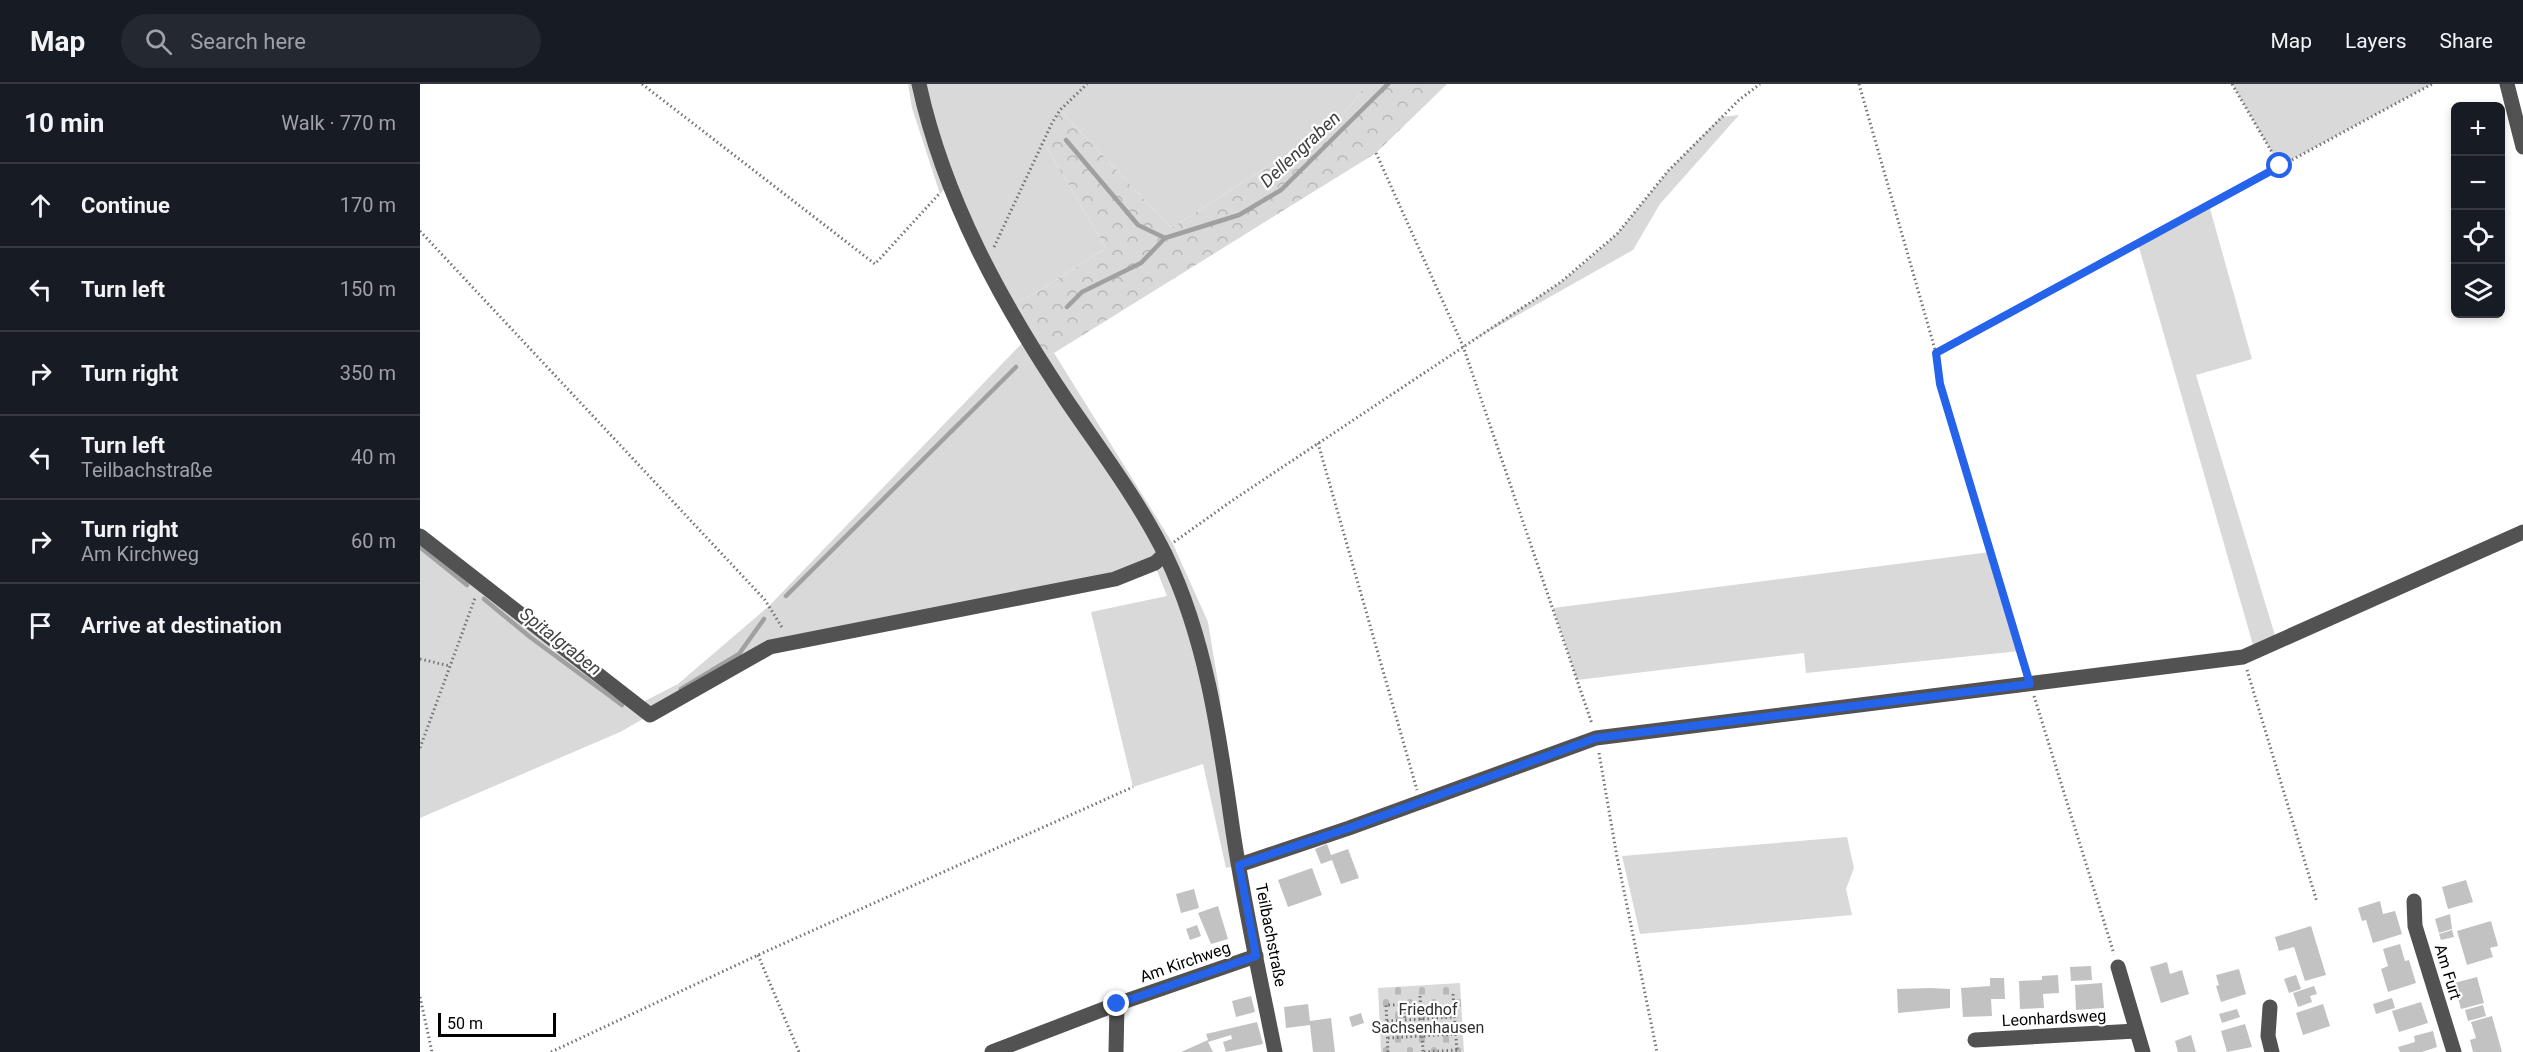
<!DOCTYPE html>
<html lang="en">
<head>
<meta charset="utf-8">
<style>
	:root { --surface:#171b24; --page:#242831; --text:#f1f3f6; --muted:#9ea1a6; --line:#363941 }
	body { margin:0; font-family:Roboto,sans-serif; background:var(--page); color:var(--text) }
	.controls { position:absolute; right:18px; top:18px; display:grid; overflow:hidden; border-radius:9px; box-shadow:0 3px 9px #0003 }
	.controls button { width:54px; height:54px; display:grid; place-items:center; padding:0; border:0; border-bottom:2px solid var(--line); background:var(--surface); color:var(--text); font:30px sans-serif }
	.scale { position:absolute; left:18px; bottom:15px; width:118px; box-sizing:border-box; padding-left:6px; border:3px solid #000; border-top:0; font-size:16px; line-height:21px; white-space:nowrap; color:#000; -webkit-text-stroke:4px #fff; paint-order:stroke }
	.stop { position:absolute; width:18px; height:18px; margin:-14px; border:4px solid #2563eb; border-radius:50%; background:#fff }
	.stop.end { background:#2563eb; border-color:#fff; box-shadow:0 2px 6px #0008 }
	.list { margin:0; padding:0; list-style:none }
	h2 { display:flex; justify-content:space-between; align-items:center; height:78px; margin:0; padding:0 24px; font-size:26px }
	h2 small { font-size:20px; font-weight:400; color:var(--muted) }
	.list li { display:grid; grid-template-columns:39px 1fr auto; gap:18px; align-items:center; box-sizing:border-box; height:84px; padding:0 24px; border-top:2px solid var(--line) }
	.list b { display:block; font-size:22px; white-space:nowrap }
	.list p { margin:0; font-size:20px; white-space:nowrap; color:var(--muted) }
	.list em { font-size:20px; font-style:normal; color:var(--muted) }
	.icon { flex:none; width:33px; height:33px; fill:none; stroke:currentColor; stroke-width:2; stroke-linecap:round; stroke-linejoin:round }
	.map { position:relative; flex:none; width:2103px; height:968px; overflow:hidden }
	header { display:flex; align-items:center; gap:36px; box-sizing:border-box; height:84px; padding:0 30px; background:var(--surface); border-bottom:2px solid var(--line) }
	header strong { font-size:28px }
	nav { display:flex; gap:33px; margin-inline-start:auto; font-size:21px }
	.search { width:420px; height:54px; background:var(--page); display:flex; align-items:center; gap:15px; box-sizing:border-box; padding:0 21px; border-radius:33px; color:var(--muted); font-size:22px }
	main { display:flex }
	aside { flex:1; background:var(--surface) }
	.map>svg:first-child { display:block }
	.green { fill:#d9d9d9 }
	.forest { fill:url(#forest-crowns) }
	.cemetery { fill:url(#cemetery-stones) }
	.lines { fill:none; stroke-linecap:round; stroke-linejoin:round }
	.stream { stroke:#a0a0a0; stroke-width:4.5 }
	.building { fill:#c2c2c2 }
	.path { stroke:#747474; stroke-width:3; stroke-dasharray:1.5 3; stroke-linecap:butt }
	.minor { stroke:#525252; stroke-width:15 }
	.route { stroke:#2563eb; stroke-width:8 }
	.labels { text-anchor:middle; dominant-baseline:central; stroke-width:4.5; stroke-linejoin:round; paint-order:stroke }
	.street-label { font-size:16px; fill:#000; stroke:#fff }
	.park-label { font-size:16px; fill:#303030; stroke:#fff }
	.water-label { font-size:18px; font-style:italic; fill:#414141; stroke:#fff }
</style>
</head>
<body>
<header>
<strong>Map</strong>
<div class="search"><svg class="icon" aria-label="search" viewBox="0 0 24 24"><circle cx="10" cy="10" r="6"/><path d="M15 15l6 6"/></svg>Search here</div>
<nav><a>Map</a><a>Layers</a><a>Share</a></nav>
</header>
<main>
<aside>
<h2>10 min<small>Walk · 770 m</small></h2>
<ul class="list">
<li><svg class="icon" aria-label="ahead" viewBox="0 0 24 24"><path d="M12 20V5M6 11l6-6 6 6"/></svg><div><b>Continue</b></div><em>170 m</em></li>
<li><svg class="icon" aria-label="left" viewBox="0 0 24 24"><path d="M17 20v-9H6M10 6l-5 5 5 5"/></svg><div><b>Turn left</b></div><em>150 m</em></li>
<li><svg class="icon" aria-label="right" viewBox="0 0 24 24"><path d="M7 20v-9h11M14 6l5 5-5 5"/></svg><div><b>Turn right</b></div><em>350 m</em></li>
<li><svg class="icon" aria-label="left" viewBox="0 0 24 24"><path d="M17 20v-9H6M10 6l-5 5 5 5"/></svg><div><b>Turn left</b><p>Teilbachstraße</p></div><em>40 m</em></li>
<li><svg class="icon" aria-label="right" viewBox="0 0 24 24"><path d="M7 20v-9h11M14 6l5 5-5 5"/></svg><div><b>Turn right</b><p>Am Kirchweg</p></div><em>60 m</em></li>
<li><svg class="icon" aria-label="arrive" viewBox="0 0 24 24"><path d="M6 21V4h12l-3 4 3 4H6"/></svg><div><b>Arrive at destination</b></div></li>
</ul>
</aside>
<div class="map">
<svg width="2103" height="968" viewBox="0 0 2103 968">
	<defs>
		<pattern id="forest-crowns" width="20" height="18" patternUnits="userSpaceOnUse" patternTransform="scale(1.5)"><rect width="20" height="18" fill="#d9d9d9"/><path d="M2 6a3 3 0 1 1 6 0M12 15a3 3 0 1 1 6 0" fill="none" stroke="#b8b8b8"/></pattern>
		<pattern id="cemetery-stones" width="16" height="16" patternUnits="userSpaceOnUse" patternTransform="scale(1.5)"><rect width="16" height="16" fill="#d9d9d9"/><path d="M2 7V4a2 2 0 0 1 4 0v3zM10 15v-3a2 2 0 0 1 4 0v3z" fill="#b8b8b8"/></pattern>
	</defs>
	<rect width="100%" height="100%" fill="#fff"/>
	<g class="green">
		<polygon points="488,0 947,0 917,39 751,144 640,26 622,56 686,164 614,210 587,222 529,100 520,110 492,24"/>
		<polygon points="1812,0 2012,0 1860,82"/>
		<polygon points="1319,31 1240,120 1213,166 1043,262 1141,198 1168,176 1197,150 1248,87 1286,48 1301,33"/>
		<polygon points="1789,121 1832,275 1776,291 1857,558 1835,568 1718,160"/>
		<polygon points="606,255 619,274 634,269 753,460 788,538 800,611 807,697 819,781 806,784 783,680 713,703 671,528 747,512 734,479 350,563 200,648 0,734 0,444 16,463 217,621 258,600 350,521"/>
		<polygon points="1570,468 1600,567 1386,589 1384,569 1157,596 1133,524"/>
		<polygon points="1427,753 1434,784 1426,805 1432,831 1220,850 1202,772"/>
	</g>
	<polygon class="forest" points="947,0 1027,0 956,69 634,269 619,274 587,222 614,210 686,164 622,56 640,26 751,144 917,39"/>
	<polygon class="cemetery" points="1040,899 1044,968 961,968 958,904"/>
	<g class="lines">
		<g class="stream">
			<polyline points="646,56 718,141 745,154"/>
			<polyline points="647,223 662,208 721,179 745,154 819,131 861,106 968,0"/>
			<polyline points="0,463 47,501"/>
			<polyline points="366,512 596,283"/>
			<polyline points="64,515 110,553 202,621"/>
			<polyline points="261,605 319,570 344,535"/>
		</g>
	</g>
	<g class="building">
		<polygon points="907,760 911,771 928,765 939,794 921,800 912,776 901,780 895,765"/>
		<polygon points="892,784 902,811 868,823 858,796"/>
		<polygon points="2046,796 2053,818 2028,825 2022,803"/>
		<polygon points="774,805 779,824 761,829 756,810"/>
		<polygon points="1960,817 1963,830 1975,827 1982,850 1953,859 1946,836 1942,837 1938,824"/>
		<polygon points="798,822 808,855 791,860 778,829"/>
		<polygon points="2030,830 2032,845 2019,849 2015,835"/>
		<polygon points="2071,837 2078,862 2070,864 2073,873 2047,881 2037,847"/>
		<polygon points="777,841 781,852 770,856 766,845"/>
		<polygon points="1891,842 1906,891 1885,897 1874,863 1859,867 1855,853"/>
		<polygon points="2032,846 2034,853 2021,856 2019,850"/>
		<polygon points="1980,860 1985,877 1989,876 1996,899 1968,908 1961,885 1968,882 1963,865"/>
		<polygon points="1747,878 1750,890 1762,886 1769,910 1741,919 1730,883"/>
		<polygon points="1671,882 1672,896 1651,897 1650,883"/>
		<polygon points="1819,885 1826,910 1801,918 1796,902 1799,901 1796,891"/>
		<polygon points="1638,891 1639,909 1623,910 1624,924 1600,925 1599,897 1622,896 1622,892"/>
		<polygon points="1876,891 1881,905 1869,909 1864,895"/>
		<polygon points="2057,893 2064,919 2041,925 2034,899"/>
		<polygon points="1570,894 1584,894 1585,915 1571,915 1572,932 1543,933 1541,904 1570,902"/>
		<polygon points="1682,899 1684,924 1656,926 1655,901"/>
		<polygon points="1894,902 1897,910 1890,912 1892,918 1878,923 1873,909"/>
		<polygon points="1510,904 1530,905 1530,924 1478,929 1477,905"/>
		<polygon points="831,912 835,928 816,933 812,917"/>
		<polygon points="1972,914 1975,924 1956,930 1953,920"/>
		<polygon points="2001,918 2008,939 1979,948 1972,927"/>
		<polygon points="888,920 890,937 911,934 915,968 893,968 890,941 866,944 864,923"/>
		<polygon points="1903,920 1910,942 1883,951 1876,929"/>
		<polygon points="2063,921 2066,932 2048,937 2045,926"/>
		<polygon points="1817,925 1820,933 1802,939 1799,930"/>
		<polygon points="941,929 944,939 932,943 929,933"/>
		<polygon points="2072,932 2082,968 2053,968 2050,956 2056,954 2051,938"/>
		<polygon points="837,938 843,960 806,968 803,958 812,955 811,951 788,958 793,968 761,968 788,956 786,950"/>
		<polygon points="1825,940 1832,963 1807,968 1801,947"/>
		<polygon points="2013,947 2017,963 2002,968 1980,968 1978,963 1995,958 1994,952"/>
		<polygon points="1771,951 1776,968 1758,968 1755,957"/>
	</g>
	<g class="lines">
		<g class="path">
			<polyline points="222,0 455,180 519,110"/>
			<polyline points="1439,0 1516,269 1520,300 1606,586"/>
			<polyline points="1812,0 1860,82"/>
			<polyline points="956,69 1043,262 1172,640"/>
			<polyline points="0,147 345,516 363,545"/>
			<polyline points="574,163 632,39 640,26 667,0"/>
			<polyline points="1516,269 2012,0"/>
			<polyline points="898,359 997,706"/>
			<polyline points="754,458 813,416 1141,198 1197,150 1248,87 1319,16 1340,0"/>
			<polyline points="0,575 30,582"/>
			<polyline points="1827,586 1897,818"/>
			<polyline points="1614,612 1694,870"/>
			<polyline points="0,664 55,514"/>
			<polyline points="1179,669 1197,773 1237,968"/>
			<polyline points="338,871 379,968"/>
			<polyline points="1033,910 1037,968"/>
			<polyline points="1000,912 1003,968"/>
			<polyline points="0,913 12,968"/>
			<polyline points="967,937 1035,933"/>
			<polyline points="968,954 1036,950"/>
			<polyline points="131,968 338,871 713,703"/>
			<polyline points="968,968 966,921 984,921 985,936"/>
			<polyline points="1004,968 1037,966"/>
		</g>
		<g class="minor">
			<path d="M499 0C524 115 582 220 647 317 681 367 719 417 746 472 786 555 799 650 812 741 823 817 840 893 855 968"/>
			<polyline points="2087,0 2103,63"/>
			<polyline points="0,452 230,631 350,563 695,495 735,479 745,470"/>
			<polyline points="819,781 929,744 1176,654 1823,573 2103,448"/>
			<polyline points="1994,817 1995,842 2034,968"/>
			<polyline points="1698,883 1723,968"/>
			<polyline points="1850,923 1848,952 1852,968"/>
			<polyline points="1555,956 1716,947"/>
			<polyline points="572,968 697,920 836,872"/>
			<polyline points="696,968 697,920"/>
		</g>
	</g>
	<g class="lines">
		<polyline class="route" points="697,920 836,872 819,781 929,744 1176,654 1610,600 1520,300 1516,269 1860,82"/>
	</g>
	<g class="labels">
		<g class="street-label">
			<text transform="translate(851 851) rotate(79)">Teilbachstraße</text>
			<text transform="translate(765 878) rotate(-19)">Am Kirchweg</text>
			<text transform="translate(2028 888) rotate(73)">Am Furt</text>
			<text transform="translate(1634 934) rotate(-3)">Leonhardsweg</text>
		</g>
		<g class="park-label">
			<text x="1008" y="925">Friedhof<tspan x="1008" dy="18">Sachsenhausen</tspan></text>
		</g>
		<g class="water-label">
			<text transform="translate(880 65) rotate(-43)">Dellengraben</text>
			<text transform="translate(141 557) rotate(38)">Spitalgraben</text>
		</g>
	</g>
</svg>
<div class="controls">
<button>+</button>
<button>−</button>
<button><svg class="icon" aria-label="locate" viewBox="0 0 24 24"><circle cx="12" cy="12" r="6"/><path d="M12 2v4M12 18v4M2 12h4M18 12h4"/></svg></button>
<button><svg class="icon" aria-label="layers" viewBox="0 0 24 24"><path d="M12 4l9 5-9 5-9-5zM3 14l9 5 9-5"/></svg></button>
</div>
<div class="scale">50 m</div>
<div class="stop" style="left:1860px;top:82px"></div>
<div class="stop end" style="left:697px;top:920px"></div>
</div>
</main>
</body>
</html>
